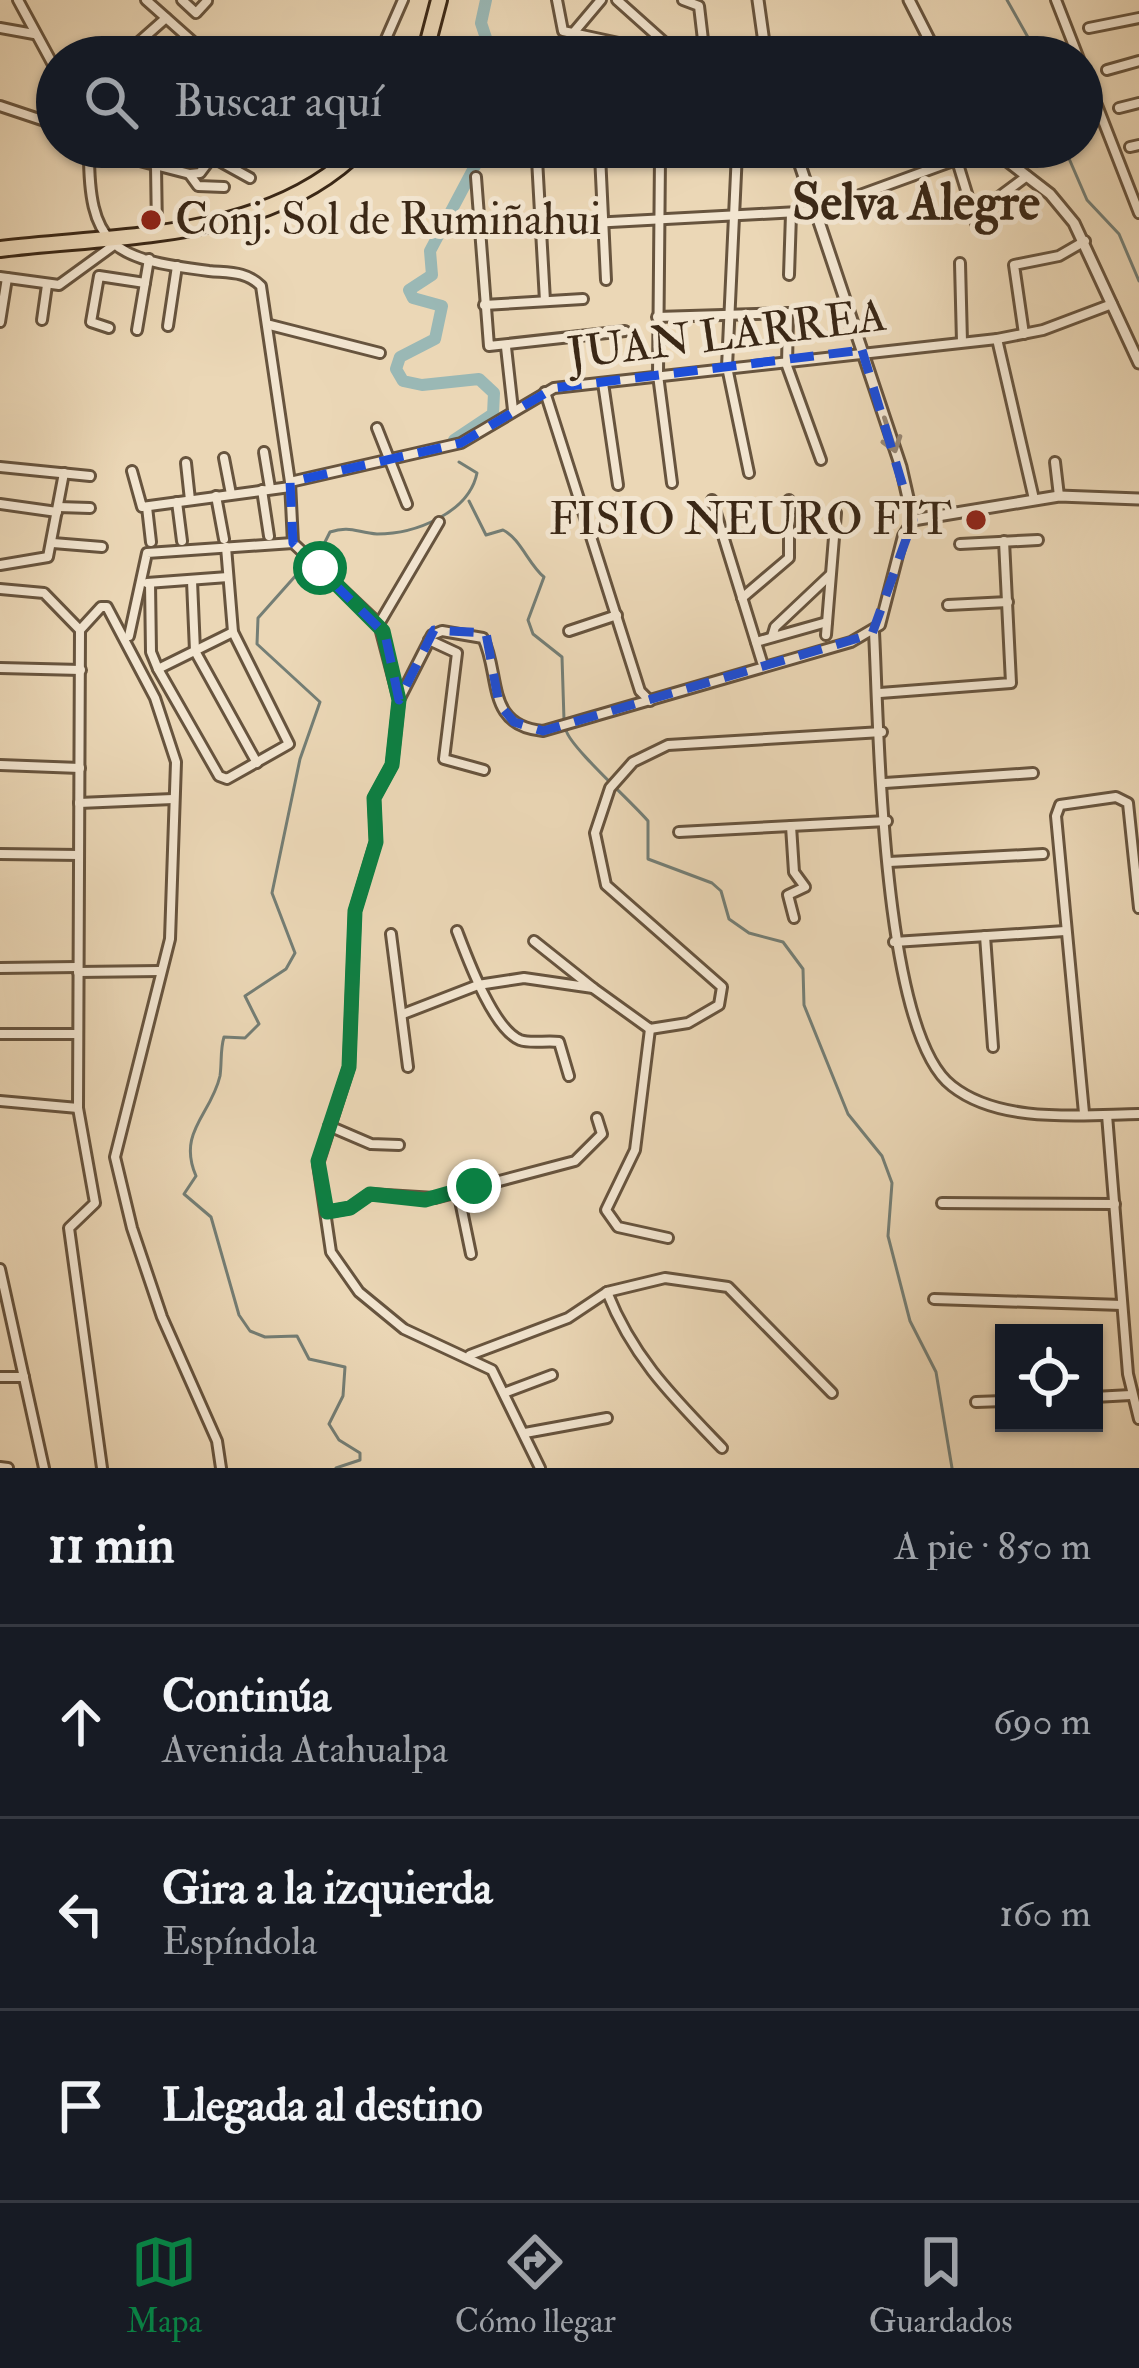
<!DOCTYPE html>
<html lang="es">
<head>
<meta charset="utf-8">
<style>
	:root { --surface:#171b24; --page:#20242c; --text:#f1f3f6; --muted:#9ea1a6; --line:#363941; --accent:#0b8043 }
	body { margin:0; font-family:"IM FELL Double Pica",serif; background:var(--page); color:var(--text) }
	.controls { position:absolute; right:36px; bottom:36px; display:grid; overflow:hidden; border-radius:0px; box-shadow:0 3px 9px #0004 }
	.controls button { width:108px; height:108px; display:grid; place-items:center; padding:0; border:0; border-bottom:3px solid var(--line); background:var(--surface); color:var(--text); font:60px sans-serif }
	.stop { position:absolute; width:36px; height:36px; margin:-27px; border:9px solid #0b8043; border-radius:50%; background:#fff }
	.stop.end { background:#0b8043; border-color:#fff; box-shadow:0 3px 12px #0008 }
	.list { margin:0; padding:0; list-style:none }
	h2 { display:flex; justify-content:space-between; align-items:center; height:156px; margin:0; padding:0 48px; font-size:51px }
	h2 small { font-size:39px; font-weight:400; color:var(--muted) }
	.list li { display:grid; grid-template-columns:78px 1fr auto; gap:36px; align-items:center; box-sizing:border-box; height:192px; padding:0 48px; border-top:3px solid var(--line) }
	.list b { display:block; font-size:45px; white-space:nowrap }
	.list p { margin:0; font-size:39px; white-space:nowrap; color:var(--muted) }
	.list em { font-size:39px; font-style:normal; color:var(--muted) }
	.icon { flex:none; width:66px; height:66px; fill:none; stroke:currentColor; stroke-width:2; stroke-linecap:round; stroke-linejoin:round }
	.map { position:relative; flex:none; width:1139px; height:1468px; overflow:hidden }
	.search { position:absolute; background:var(--surface); box-shadow:0 3px 9px #0004; left:36px; right:36px; top:36px; height:132px; display:flex; align-items:center; gap:30px; box-sizing:border-box; padding:0 42px; border-radius:66px; color:var(--muted); font-size:45px }
	.sheet { height:732px; background:var(--surface) }
	nav { display:flex; justify-content:space-around; align-items:center; box-sizing:border-box; height:168px; border-top:3px solid var(--line); background:var(--surface); font-size:33px; color:var(--muted) }
	nav a { display:grid; justify-items:center; gap:6px }
	nav .on { color:var(--accent) }
	.map>svg:first-child { display:block }
	.lines { fill:none; stroke-linecap:round; stroke-linejoin:round }
	.stream { stroke:#747e75; stroke-width:3 }
	.river { stroke:#9ab8b5; stroke-width:12 }
	.minor-casing { stroke:#67543e; stroke-width:14 }
	.tertiary-casing { stroke:#67543e; stroke-width:15 }
	.trunk-casing { stroke:#3b2816; stroke-width:20 }
	.minor { stroke:#f2e5d0; stroke-width:8 }
	.tertiary { stroke:#f2e5d0; stroke-width:9 }
	.trunk { stroke:#ebd7b6; stroke-width:14 }
	.oneway { stroke:#968673 }
	.route { stroke:#0b8043; stroke-width:15 }
	.marked { fill:none; stroke:#1d4ed8; stroke-width:9; stroke-dasharray:24 15; stroke-linejoin:round }
	.poi-dot { fill:#8f2418; stroke:#f2e5d0; stroke-width:4.5 }
	.labels { text-anchor:middle; dominant-baseline:central; stroke-width:10; stroke-linejoin:round; paint-order:stroke }
	.poi-label { font-size:45px; fill:#3b2816; stroke:#f2e5d0; text-anchor:start }
	.street-label { font-size:45px; fill:#3b2816; stroke:#f2e5d0 }
	.quarter-label { font-size:51px; font-weight:bold; fill:#3b2816; stroke:#f2e5d0 }
</style>
</head>
<body>
<div class="map">
<svg width="1139" height="1468" viewBox="0 0 1139 1468">
	<rect width="100%" height="100%" fill="#ebd7b6"/>
	<filter id="stains"><feTurbulence type="fractalNoise" baseFrequency=".00167" numOctaves="4"/><feColorMatrix values="0 0 0 0 .2 0 0 0 0 .09 0 0 0 0 .02 0 0 0 .5 -.17"/></filter>
	<radialGradient id="worn" r=".72"><stop offset=".6" stop-color="#630" stop-opacity="0"/><stop offset="1" stop-color="#630" stop-opacity=".3"/></radialGradient>
	<g class="lines">
		<g class="stream">
			<polyline points="1007,0 1034,48 1030,57"/>
			<polyline points="1064,147 1087,200 1119,234 1139,281"/>
			<path d="M469 501 486 535 503 530C520 538 529 565 544 577L528 620 533 634 562 657 564 720"/>
			<path d="M566 730C570 747 631 801 648 821V859L712 883 721 891 729 919 749 933 783 942 803 969 804 1005 848 1114 882 1156 892 1183 888 1236 910 1321 936 1372 952 1468"/>
			<path d="M336 1468 360 1460V1453L339 1440 329 1424 343 1396 345 1367 309 1359 297 1336 265 1337 250 1331 239 1315 211 1217 184 1194 196 1176C177 1132 211 1115 220 1076 222 1062 220 1050 224 1037L245 1038 259 1024 245 996 286 969 295 953 272 893 300 759 320 702 257 644 258 618 298 573 310 572 330 532C350 525 358 533 377 534 415 534 469 513 477 473L459 462"/>
		</g>
		<g class="river">
			<polyline points="486,0 481,23 491,53 512,52 521,57"/>
			<polyline points="454,440 493,414 494,393 479,379 422,385 403,381 396,369 400,357 435,339 442,306 413,298 409,290 432,275 430,251 485,147"/>
		</g>
		<defs>
			<g id="minor">
				<polyline points="18,0 57,72"/>
				<polyline points="146,0 210,57"/>
				<polyline points="182,0 196,13 207,1"/>
				<polyline points="557,0 563,31 684,57"/>
				<polyline points="617,0 674,51"/>
				<polyline points="683,0 699,6 705,57"/>
				<polyline points="1056,0 1139,213"/>
				<polyline points="0,28 34,34"/>
				<polyline points="1089,28 1139,18"/>
				<polyline points="574,32 601,0"/>
				<polyline points="122,57 166,18"/>
				<polyline points="229,57 242,43 261,57"/>
				<polyline points="330,57 348,57"/>
				<polyline points="378,57 403,0"/>
				<polyline points="1107,70 1139,61"/>
				<polyline points="0,106 57,125"/>
				<polyline points="1119,108 1139,103"/>
				<path d="M89 147C88 247 112 259 209 271 229 273 246 271 261 286L290 482 293 543 379 624 399 700 392 765 374 798 376 841 355 911 349 1067 318 1164 331 1252 359 1292 404 1329 492 1370 540 1468"/>
				<polyline points="1130,147 1139,145"/>
				<polyline points="737,152 727,367 749,473"/>
				<polyline points="600,155 606,280"/>
				<polyline points="124,157 190,174 200,173 212,157 250,178"/>
				<polyline points="660,157 658,375 672,483"/>
				<polyline points="537,159 545,301"/>
				<polyline points="958,164 977,226"/>
				<polyline points="156,166 157,231"/>
				<polyline points="190,175 198,186 224,187"/>
				<polyline points="476,177 489,346 625,331"/>
				<polyline points="992,202 1027,176"/>
				<polyline points="480,229 816,211 989,148"/>
				<polyline points="960,263 962,342"/>
				<polyline points="789,275 791,214"/>
				<polyline points="0,277 59,285 114,245"/>
				<polyline points="484,305 583,299"/>
				<polyline points="657,317 788,313 787,366 821,460"/>
				<polyline points="42,320 47,285"/>
				<polyline points="0,322 7,278"/>
				<polyline points="270,325 380,353"/>
				<polyline points="168,326 177,266"/>
				<polyline points="109,328 91,322 99,276 145,283"/>
				<polyline points="137,330 149,259"/>
				<polyline points="1024,334 1014,265 1059,256 1085,241"/>
				<polyline points="997,339 1034,499"/>
				<polyline points="506,347 513,410"/>
				<polyline points="603,383 618,485"/>
				<polyline points="545,392 640,691 650,701"/>
				<polyline points="377,428 407,504"/>
				<polyline points="264,452 270,488"/>
				<polyline points="224,458 231,494"/>
				<polyline points="1055,462 1059,496"/>
				<polyline points="186,463 190,500"/>
				<polyline points="0,467 90,476"/>
				<polyline points="132,471 142,507 290,487"/>
				<polyline points="290,482 461,443 554,388 997,339 1043,330 1112,304"/>
				<polyline points="262,490 269,536"/>
				<polyline points="216,496 224,539"/>
				<polyline points="712,500 762,662"/>
				<polyline points="177,502 182,541"/>
				<polyline points="0,504 57,512"/>
				<polyline points="58,507 90,508"/>
				<polyline points="147,507 151,542"/>
				<polyline points="53,543 102,547"/>
				<polyline points="960,544 1038,540"/>
				<polyline points="0,565 48,557 64,473"/>
				<polyline points="192,581 195,651 257,763"/>
				<polyline points="147,583 228,577"/>
				<polyline points="150,583 151,652 158,669 219,776 227,779 289,744 233,632 226,547"/>
				<polyline points="0,589 44,593 80,630 101,607 107,607 155,698 176,762 170,939 115,1157 132,1228 162,1317 217,1441 221,1468"/>
				<polyline points="742,598 789,558 789,500"/>
				<polyline points="948,605 1008,602"/>
				<polyline points="379,624 439,522"/>
				<polyline points="80,630 78,1108 95,1203 69,1228 102,1468"/>
				<polyline points="569,631 617,615"/>
				<path d="M874 632C879 725 881 1032 952 1086 1000 1124 1080 1115 1139 1114"/>
				<polyline points="826,635 836,513"/>
				<polyline points="129,636 147,553 293,543"/>
				<polyline points="772,637 775,627 830,575"/>
				<polyline points="429,640 457,653 444,759 484,770"/>
				<polyline points="756,642 827,622"/>
				<polyline points="0,668 81,670"/>
				<polyline points="158,669 233,632"/>
				<polyline points="880,693 1011,683 1004,541"/>
				<path d="M400 698 432 635 442 631 483 638C501 675 485 726 543 731L851 642 880 625 903 536 913 520"/>
				<polyline points="0,765 80,768"/>
				<polyline points="885,783 1033,773"/>
				<polyline points="79,803 173,799"/>
				<polyline points="791,826 794,872 805,887 788,895 794,918"/>
				<polyline points="679,832 887,821"/>
				<polyline points="0,854 79,855"/>
				<polyline points="889,862 1043,854"/>
				<path d="M457 931C467 957 493 1029 520 1040 531 1044 547 1040 559 1042L569 1076"/>
				<polyline points="391,934 408,1067"/>
				<polyline points="985,936 993,1047"/>
				<polyline points="534,941 593,988"/>
				<polyline points="894,942 1065,931"/>
				<polyline points="0,968 77,967"/>
				<polyline points="78,972 160,971"/>
				<polyline points="403,1014 478,985 524,978 593,988 650,1029 688,1023 719,1005 722,987 606,885 595,833 610,788 633,762 668,745 882,732"/>
				<polyline points="650,1029 635,1150 606,1210 618,1227 668,1238"/>
				<polyline points="0,1034 76,1034"/>
				<polyline points="0,1101 78,1108"/>
				<polyline points="1084,1113 1056,816 1060,805 1116,797 1128,803 1139,908"/>
				<polyline points="1107,1115 1128,1374 1139,1419"/>
				<polyline points="329,1126 371,1144 399,1145"/>
				<polyline points="458,1191 471,1254"/>
				<polyline points="942,1203 1115,1204"/>
				<polyline points="327,1212 350,1208 370,1194 435,1198 575,1161 602,1134 597,1118"/>
				<polyline points="0,1269 44,1468"/>
				<path d="M607 1292C633 1358 673 1397 722 1448"/>
				<polyline points="934,1299 1122,1305"/>
				<polyline points="470,1355 568,1318 607,1292 665,1278 728,1287 832,1393"/>
				<polyline points="0,1377 24,1377"/>
				<polyline points="504,1393 552,1375"/>
				<polyline points="1094,1397 1131,1395"/>
				<polyline points="976,1402 1004,1401"/>
				<polyline points="525,1433 607,1418"/>
				<polyline points="0,1467 8,1468"/>
			</g>
			<g id="tertiary">
				<polyline points="758,0 766,57"/>
				<polyline points="909,0 938,57"/>
				<polyline points="794,147 901,467 913,520 1059,496 1139,499"/>
				<polyline points="989,147 1050,194 1074,223 1139,363"/>
			</g>
			<g id="trunk">
				<polyline points="424,57 439,0"/>
				<path d="M0 249C122 234 269 242 362 147"/>
			</g>
		</defs>
		<use href="#minor" class="minor-casing"/>
		<use href="#tertiary" class="tertiary-casing"/>
		<use href="#trunk" class="trunk-casing"/>
		<use href="#minor" class="minor"/>
		<use href="#tertiary" class="tertiary"/>
		<use href="#trunk" class="trunk"/>
	</g>
	<defs><path id="oneway-shaft" d="M-6 0H5M1.5-3L5.5 0L1.5 3" fill="none" stroke-width="1.6" stroke-linecap="round" stroke-linejoin="round" transform="scale(3)"/></defs>
	<use class="oneway" href="#oneway-shaft" transform="translate(890 435) rotate(72)"/>
	<g class="lines">
		<polyline class="route" points="320,568 383,631 399,700 392,765 374,798 376,842 355,911 349,1067 318,1161 327,1212 350,1208 370,1194 425,1200 474,1186"/>
	</g>
	<path class="marked" d="M862 350 913 520 872 634 543 731 514 722 499 704 486 633 434 630 399 700 385 634 293 543 290 482 461 443 554 388Z"/>
	<g class="poi-dot">
		<circle cx="151" cy="220" r="12"/>
		<circle cx="976" cy="520" r="12"/>
	</g>
	<g class="labels">
		<g class="poi-label">
			<text x="175" y="220">Conj. Sol de Rumiñahui</text>
			<text x="952" y="520" text-anchor="end">FISIO NEURO FIT</text>
		</g>
		<g class="street-label">
			<text transform="translate(727 335) rotate(-7)">JUAN LARREA</text>
		</g>
		<g class="quarter-label">
			<text x="916" y="203">Selva Alegre</text>
		</g>
	</g>
	<rect width="100%" height="100%" filter="url(#stains)"/>
	<rect width="100%" height="100%" fill="url(#worn)"/>
</svg>
<div class="controls">
<button><svg class="icon" aria-label="locate" viewBox="0 0 24 24"><circle cx="12" cy="12" r="6"/><path d="M12 2v4M12 18v4M2 12h4M18 12h4"/></svg></button>
</div>
<div class="stop" style="left:320px;top:568px"></div>
<div class="stop end" style="left:474px;top:1186px"></div>
<div class="search"><svg class="icon" aria-label="search" viewBox="0 0 24 24"><circle cx="10" cy="10" r="6"/><path d="M15 15l6 6"/></svg>Buscar aquí</div>
</div>
<section class="sheet">
<h2>11 min<small>A pie · 850 m</small></h2>
<ul class="list">
<li><svg class="icon" aria-label="ahead" viewBox="0 0 24 24"><path d="M12 20V5M6 11l6-6 6 6"/></svg><div><b>Continúa</b><p>Avenida Atahualpa</p></div><em>690 m</em></li>
<li><svg class="icon" aria-label="left" viewBox="0 0 24 24"><path d="M17 20v-9H6M10 6l-5 5 5 5"/></svg><div><b>Gira a la izquierda</b><p>Espíndola</p></div><em>160 m</em></li>
<li><svg class="icon" aria-label="arrive" viewBox="0 0 24 24"><path d="M6 21V4h12l-3 4 3 4H6"/></svg><div><b>Llegada al destino</b></div></li>
</ul>
</section>
<nav>
<a class="on"><svg class="icon" aria-label="map" viewBox="0 0 24 24"><path d="M3 6l6-2 6 2 6-2v14l-6 2-6-2-6 2zM9 4v14M15 6v14"/></svg>Mapa</a>
<a><svg class="icon" aria-label="directions" viewBox="0 0 24 24"><path d="M12 3l9 9-9 9-9-9zM9 14v-3h6M13 9l2 2-2 2"/></svg>Cómo llegar</a>
<a><svg class="icon" aria-label="saved" viewBox="0 0 24 24"><path d="M7 4h10v16l-5-4-5 4z"/></svg>Guardados</a>
</nav>
</body>
</html>
